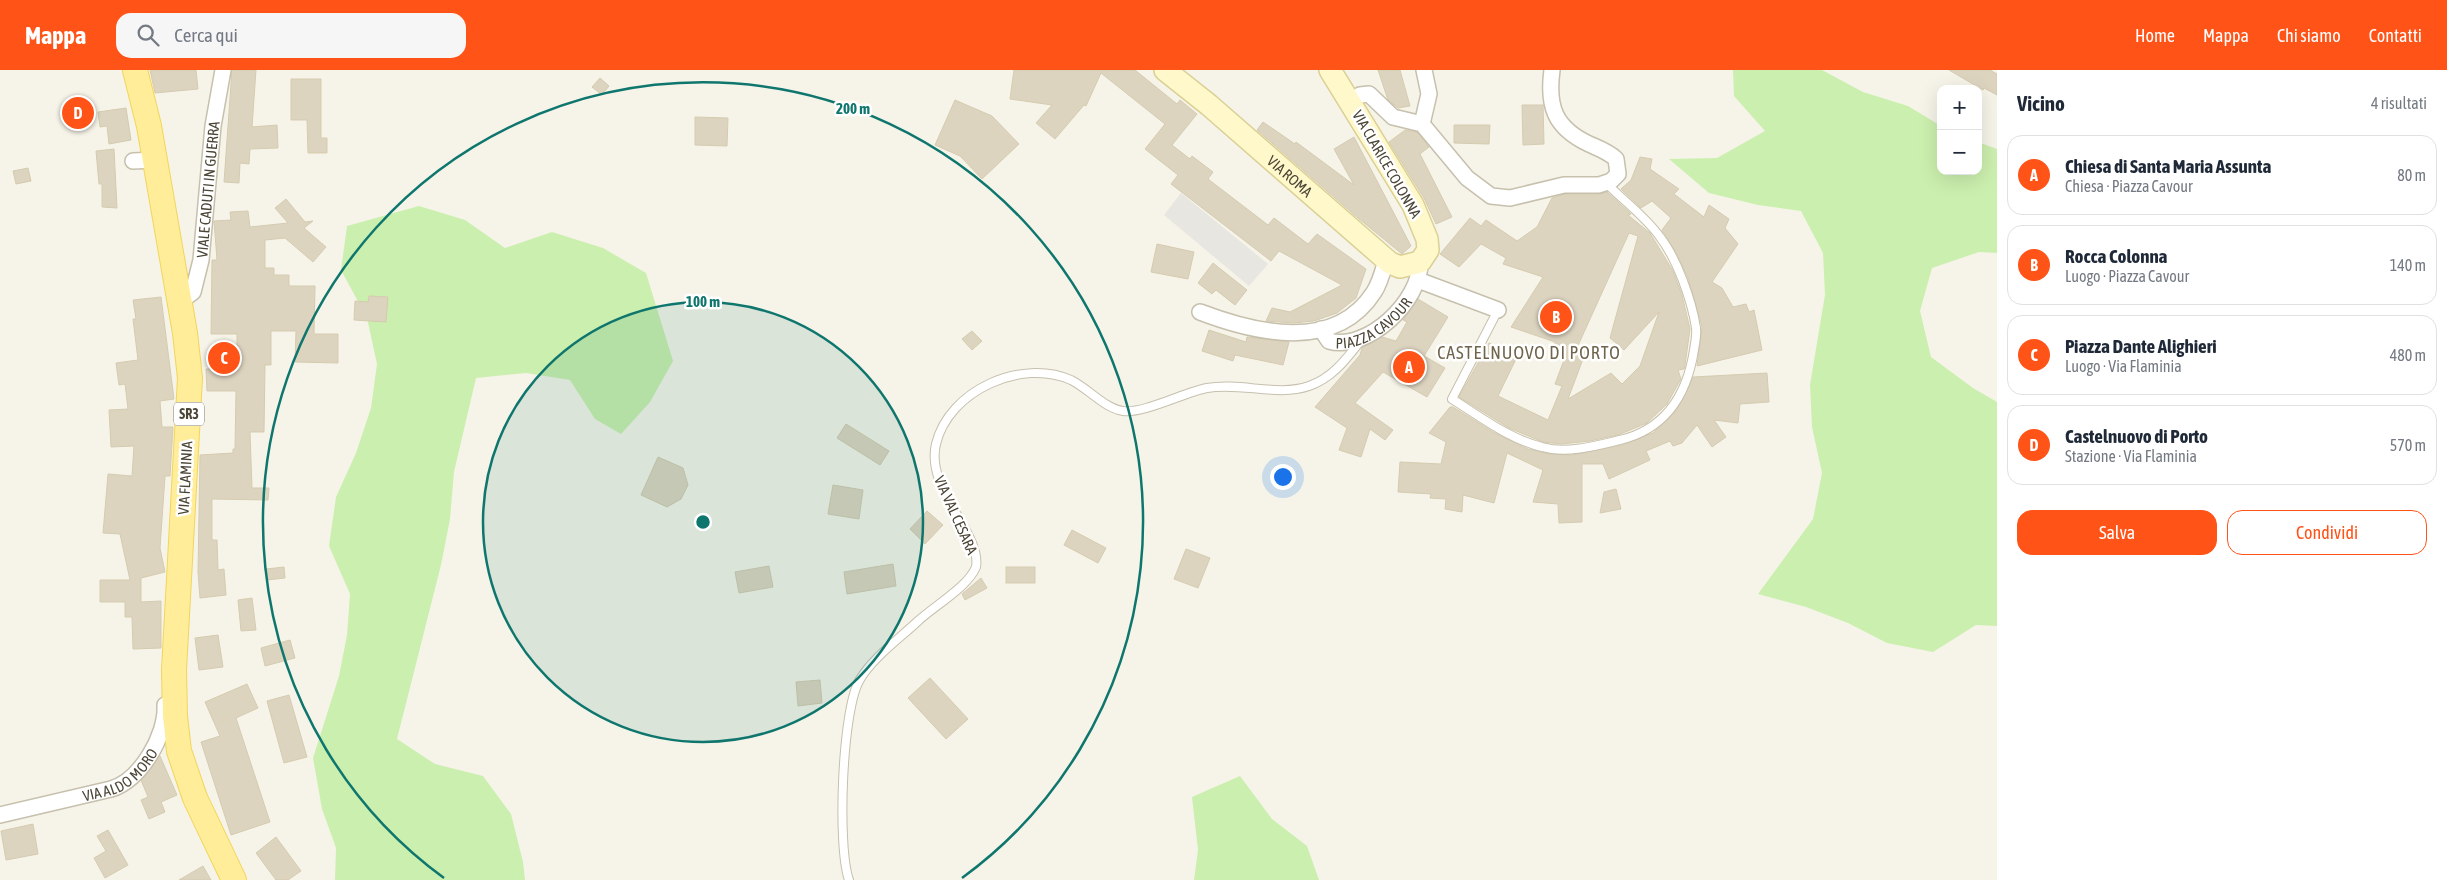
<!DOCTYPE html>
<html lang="it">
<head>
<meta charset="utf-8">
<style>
	:root { --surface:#fff; --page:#f6f6f7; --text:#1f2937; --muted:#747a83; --line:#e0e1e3; --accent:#ff5318 }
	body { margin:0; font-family:"Asap Condensed",sans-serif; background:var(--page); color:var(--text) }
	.controls { position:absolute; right:15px; top:15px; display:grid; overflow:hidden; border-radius:10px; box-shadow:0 5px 20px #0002 }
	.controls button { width:45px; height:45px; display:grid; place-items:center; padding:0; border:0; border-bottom:1px solid var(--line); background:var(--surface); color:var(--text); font:25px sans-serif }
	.you { position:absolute; left:1282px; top:406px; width:18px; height:18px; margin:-12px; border:4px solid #fff; border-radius:50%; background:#1a73e8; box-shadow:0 0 0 8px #1a73e833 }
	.badge { display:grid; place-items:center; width:32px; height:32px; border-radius:50%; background:var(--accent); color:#fff; font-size:16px; font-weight:700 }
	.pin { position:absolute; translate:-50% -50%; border:2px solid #fff; box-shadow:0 1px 5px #0006 }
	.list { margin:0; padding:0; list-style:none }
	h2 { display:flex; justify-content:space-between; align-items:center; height:65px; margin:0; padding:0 20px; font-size:21px }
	h2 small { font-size:16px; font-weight:400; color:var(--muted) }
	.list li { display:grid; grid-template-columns:32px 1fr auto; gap:15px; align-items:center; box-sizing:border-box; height:80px; margin:0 10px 10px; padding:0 10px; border:1px solid var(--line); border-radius:15px }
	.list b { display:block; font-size:19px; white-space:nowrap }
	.list p { margin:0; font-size:16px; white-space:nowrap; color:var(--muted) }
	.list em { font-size:16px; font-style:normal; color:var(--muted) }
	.actions { display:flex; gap:10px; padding:15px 20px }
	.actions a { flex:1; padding:11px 0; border:1px solid var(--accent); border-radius:15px; text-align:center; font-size:18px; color:var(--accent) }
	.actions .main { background:var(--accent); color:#fff }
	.icon { flex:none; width:28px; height:28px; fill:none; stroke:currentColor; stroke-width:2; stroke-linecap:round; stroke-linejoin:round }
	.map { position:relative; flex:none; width:1997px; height:810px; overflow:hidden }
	header { display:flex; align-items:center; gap:30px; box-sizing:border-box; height:70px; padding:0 25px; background:var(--accent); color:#fff }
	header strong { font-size:24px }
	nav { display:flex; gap:28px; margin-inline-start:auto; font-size:18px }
	.search { width:350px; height:45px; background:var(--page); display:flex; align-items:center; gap:12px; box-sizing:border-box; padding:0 18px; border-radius:15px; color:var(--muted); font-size:19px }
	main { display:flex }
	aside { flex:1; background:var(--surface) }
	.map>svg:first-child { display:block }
	.green { fill:#cbefae }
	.parking { fill:#e7e6e1 }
	.building { fill:#ddd4c0; stroke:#d5cbaf; fill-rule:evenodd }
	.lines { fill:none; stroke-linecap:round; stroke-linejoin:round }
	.lane-casing { stroke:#c6c0ad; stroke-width:10 }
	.street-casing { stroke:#c6c0ad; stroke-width:18 }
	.secondary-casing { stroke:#dbd094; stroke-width:24 }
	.primary-casing { stroke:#f2d55b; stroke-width:26 }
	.lane { stroke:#fff; stroke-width:8 }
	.street { stroke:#fff; stroke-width:15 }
	.secondary { stroke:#fff8cb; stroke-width:21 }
	.primary { stroke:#ffed9a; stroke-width:24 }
	.ring { fill:none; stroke:#0f766e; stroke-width:2.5 }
	.labels { text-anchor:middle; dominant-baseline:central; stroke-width:5; stroke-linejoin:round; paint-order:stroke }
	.shield { fill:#fff; stroke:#817d72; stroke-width:1 }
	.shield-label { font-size:14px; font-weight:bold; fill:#4b4536 }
	.street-label { font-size:15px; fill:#4b4536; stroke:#fff }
	.quarter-label { font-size:18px; letter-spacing:1px; fill:#70654c; stroke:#fff }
	.centre { fill:#0f766e; stroke:#fff; stroke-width:2.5 }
	.ring-label { font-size:15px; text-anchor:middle; font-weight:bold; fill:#0f766e; stroke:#fff; stroke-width:5; stroke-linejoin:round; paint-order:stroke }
</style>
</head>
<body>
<header>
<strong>Mappa</strong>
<div class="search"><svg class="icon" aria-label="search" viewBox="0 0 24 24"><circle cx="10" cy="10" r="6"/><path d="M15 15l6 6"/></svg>Cerca qui</div>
<nav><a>Home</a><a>Mappa</a><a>Chi siamo</a><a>Contatti</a></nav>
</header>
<main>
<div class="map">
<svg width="1997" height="810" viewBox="0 0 1997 810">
	<rect width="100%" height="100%" fill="#f6f4e9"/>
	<g class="green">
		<polygon points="1733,0 1822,0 1863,22 1908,36 1941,56 1941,101 1978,101 1978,72 1997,79 1997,183 1979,182 1932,198 1920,241 1931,287 1973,318 1997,332 1997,556 1976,555 1933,582 1887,573 1848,553 1806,537 1758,524 1813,449 1822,403 1812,357 1810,315 1825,225 1823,183 1801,141 1758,135 1709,123 1669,89 1717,88 1765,61 1734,26"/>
		<polygon points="419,136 465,150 505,178 552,162 603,178 646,203 673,291 650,332 621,364 595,349 570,310 526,303 476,308 454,402 450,449 441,495 397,669 435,694 483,706 511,744 523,792 525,810 335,810 336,778 322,739 313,688 339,606 347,565 350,524 329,476 336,427 356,383 371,338 377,294 367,248 341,200 347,156"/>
		<polygon points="1240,706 1272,749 1307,776 1319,810 1194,810 1198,780 1192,727"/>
	</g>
	<polygon class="parking" points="1181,123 1268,194 1249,216 1164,145"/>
	<g class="building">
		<polygon points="150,0 196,0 198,19 155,23"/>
		<polygon points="232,0 256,0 252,57 277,55 278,78 250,79 249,94 240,93 239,113 224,112"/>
		<polygon points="1014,0 1135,0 1177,34 1180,30 1197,44 1172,75 1190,89 1192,86 1213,102 1208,109 1268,155 1274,148 1308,174 1317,164 1366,199 1356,228 1337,243 1314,251 1293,253 1266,251 1272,238 1290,242 1342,215 1279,181 1271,191 1171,114 1178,105 1145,79 1165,54 1101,3 1086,36 1084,35 1055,69 1036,53 1052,35 1010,29"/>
		<polygon points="1378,0 1400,0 1410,36 1398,38 1388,30"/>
		<polygon points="1949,0 1990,0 1997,4 1997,25 1984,18 1983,20"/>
		<polygon points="600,8 609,16 602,25 592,17"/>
		<polygon points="291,9 321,9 321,68 327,68 327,83 308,83 307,50 291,50"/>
		<polygon points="955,30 992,46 1019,74 982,109 960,86 935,75"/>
		<polygon points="1522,35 1543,35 1544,74 1523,75"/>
		<polygon points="126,38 131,70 109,74 107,56 100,57 98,42"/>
		<polygon points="695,47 728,48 727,76 695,75"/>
		<polygon points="1263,52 1295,74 1296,72 1354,115 1334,79 1354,67 1411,176 1402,184 1358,148 1257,60"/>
		<polygon points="1454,55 1490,55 1489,74 1454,73"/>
		<polygon points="1405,60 1417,62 1429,77 1420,84 1452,147 1436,154 1424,128 1389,72"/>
		<polygon points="114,79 117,138 102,137 102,114 99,114 96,81"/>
		<polygon points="1640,87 1652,89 1650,99 1679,119 1674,124 1704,147 1709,135 1729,149 1725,158 1738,174 1712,212 1722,218 1733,237 1746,234 1749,242 1754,240 1762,280 1697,296 1702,257 1688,208 1677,184 1662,160 1671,148 1652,131 1641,138 1621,119 1631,110"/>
		<polygon points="28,98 31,111 16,114 13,101"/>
		<path d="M1607 122 1631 144 1628 145 1650 163 1673 201 1682 225 1690 259 1685 295 1684 299 1678 300 1681 309 1667 334 1647 353 1618 365 1590 371 1561 374 1543 372 1509 358 1459 327 1489 273 1518 285 1498 326 1548 350 1562 316 1555 314 1567 282 1553 279 1555 272 1511 257 1543 207 1503 194 1506 188 1481 174 1459 197 1440 184 1470 148 1481 156 1486 150 1517 171 1537 157 1552 128 1565 124H1599ZM1629 163 1638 166 1610 268 1624 280 1659 242 1640 296 1622 314 1611 303 1568 329 1586 281 1576 280Z"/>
		<polygon points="286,129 305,152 313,151 304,158 326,177 313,192 285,168 265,170 265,198 274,198 274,205 289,205 289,216 315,216 314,264 338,264 338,293 295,292 296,261 271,261 271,295 265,295 264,362 250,362 252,418 269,418 268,430 212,429 212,470 217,470 218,500 224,499 226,525 200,528 198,502 200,385 233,383 233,379 235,379 236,321 207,321 206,299 237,298 237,264 211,264 212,190 217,190 214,151 231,150 230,142 248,141 250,157 288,153 275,138"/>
		<polygon points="1157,174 1194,182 1188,209 1151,202"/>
		<polygon points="1213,193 1247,220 1235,235 1216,220 1212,224 1198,213"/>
		<polygon points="369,226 388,227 386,252 354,250 355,231 368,232"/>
		<polygon points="161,227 174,329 160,331 162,357 173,357 170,406 165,406 160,478 165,502 141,508 141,532 161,531 161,578 133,579 132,547 125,547 125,532 100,532 100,510 130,510 120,464 103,463 108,404 132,406 134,376 111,377 109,340 128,339 125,314 119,315 116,293 138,290 133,249 136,249 133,230"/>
		<polygon points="1418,229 1448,247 1424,286 1445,298 1427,327 1383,302 1355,333 1393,360 1385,370 1370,359 1361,387 1339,380 1347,358 1315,337 1360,285 1362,278 1382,267 1396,271 1407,252 1403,250"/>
		<polygon points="1209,260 1246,272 1247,267 1289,272 1283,295 1235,285 1233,291 1202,281"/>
		<polygon points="972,261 982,271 972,280 962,269"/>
		<polygon points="1767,303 1769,332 1740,334 1738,353 1714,350 1726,367 1712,377 1697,355 1682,373 1673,376 1670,371 1646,381 1650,390 1609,409 1603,394 1582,394 1582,452 1559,453 1558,434 1533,432 1543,400 1507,383 1494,433 1463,425 1462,442 1445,439 1446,429 1430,428 1431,424 1398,422 1400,392 1441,394 1446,372 1429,363 1450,337 1453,337 1493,362 1528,379 1550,384 1572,385 1621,375 1653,363 1676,341 1693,307"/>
		<polygon points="846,354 889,381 880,395 837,368"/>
		<polygon points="658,387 683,398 688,415 681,429 667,437 641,425"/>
		<polygon points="833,415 863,420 859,449 828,444"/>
		<polygon points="1616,419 1621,439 1600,443 1604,422"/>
		<polygon points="927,441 943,455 925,474 910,459"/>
		<polygon points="1072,460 1106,478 1098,493 1064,475"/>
		<polygon points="1186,479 1210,488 1198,518 1174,509"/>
		<polygon points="893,494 896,516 847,524 844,502"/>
		<polygon points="769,496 773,517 739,523 735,502"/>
		<polygon points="284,497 285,508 267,510 266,499"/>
		<rect x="1006" y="497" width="29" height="16"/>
		<polygon points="981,508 987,518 965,530 962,524"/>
		<polygon points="252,528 256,560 241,561 238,530"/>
		<polygon points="218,565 223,597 199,600 195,568"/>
		<polygon points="290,570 295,588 265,596 261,578"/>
		<polygon points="930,608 968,649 946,669 908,628"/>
		<polygon points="820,610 822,633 798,636 796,612"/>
		<polygon points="247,614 258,638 236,648 270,752 231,765 201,672 220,666 205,632"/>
		<polygon points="289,625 307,687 284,693 267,631"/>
		<polygon points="160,686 177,725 161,732 165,742 149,749 141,730 148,727 141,710"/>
		<polygon points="33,754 38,784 6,790 1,761"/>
		<polygon points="108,760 128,795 105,808 94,788 106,781 97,766"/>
		<polygon points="276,767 301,801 288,810 276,810 256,783"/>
		<polygon points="203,796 211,810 179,810"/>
	</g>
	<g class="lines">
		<defs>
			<g id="lane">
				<path d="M1498 240 1452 329C1481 347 1509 369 1542 377 1567 384 1595 376 1620 370 1666 359 1687 325 1694 280 1695 273 1697 265 1696 258 1692 231 1677 189 1660 167 1646 147 1624 131 1607 114"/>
				<path d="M849 810C837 776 842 642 859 611 872 588 899 569 918 551 934 536 968 517 976 497 982 463 925 420 936 374 949 320 1022 288 1071 310 1089 319 1104 338 1123 341 1143 344 1185 322 1207 318 1242 312 1277 327 1309 316 1333 308 1347 288 1362 269"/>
			</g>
			<g id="street">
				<path d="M1351 32 1360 25 1369 24 1393 47 1422 54 1467 108 1491 126 1510 128 1564 115H1599L1611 111 1618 104 1616 89C1609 82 1598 78 1589 74 1555 58 1547 37 1552 0"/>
				<polyline points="1422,54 1429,24 1424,0"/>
				<polyline points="133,91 155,90"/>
				<polyline points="1418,210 1498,240"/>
				<path id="s1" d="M178 229 185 228 193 222 201 190 213 56 223 0"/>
				<path d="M1200 242C1255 263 1335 283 1374 222 1380 213 1383 201 1386 190"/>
				<path id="s2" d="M1321 259 1329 271C1367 282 1421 231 1420 192"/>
				<path id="s3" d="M0 745 111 719C140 711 167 665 165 635"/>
			</g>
			<g id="secondary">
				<path id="s4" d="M1165 0 1209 35 1390 193 1400 197 1420 192 1428 180 1427 169 1413 135 1330 0"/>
			</g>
			<polyline id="primary" points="135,0 149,56 185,263 190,308 174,600 175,646 179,681 195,728 234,810"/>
		</defs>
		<use href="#lane" class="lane-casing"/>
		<use href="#street" class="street-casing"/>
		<use href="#secondary" class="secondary-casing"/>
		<use href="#primary" class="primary-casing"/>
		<use href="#lane" class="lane"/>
		<use href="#street" class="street"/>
		<use href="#secondary" class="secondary"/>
		<use href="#primary" class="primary"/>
	</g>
	<circle cx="703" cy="452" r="220" fill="#0f766e" fill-opacity=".12"/>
	<g class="ring">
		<circle cx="703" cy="452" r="220"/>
		<path d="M444 808A440 440 0 1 1 962 808"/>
	</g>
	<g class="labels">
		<rect class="shield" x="174" y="332.5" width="30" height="23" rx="4"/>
		<g class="shield-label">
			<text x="189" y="344">SR3</text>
		</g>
		<g class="street-label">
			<text transform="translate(1387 94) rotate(60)">VIA CLARICE COLONNA</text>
			<text stroke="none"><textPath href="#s4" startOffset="164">VIA ROMA</textPath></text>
			<text stroke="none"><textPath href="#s1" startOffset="121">VIALE CADUTI IN GUERRA</textPath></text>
			<text stroke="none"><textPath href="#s2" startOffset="65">PIAZZA CAVOUR</textPath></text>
			<text transform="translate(185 408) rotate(-87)">VIA FLAMINIA</text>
			<text transform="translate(956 445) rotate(66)">VIA VAL CESARA</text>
			<text stroke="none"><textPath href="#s3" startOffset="129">VIA ALDO MORO</textPath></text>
		</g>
		<g class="quarter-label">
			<text x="1529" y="282">CASTELNUOVO DI PORTO</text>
		</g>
	</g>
	<circle cx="703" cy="452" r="8" class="centre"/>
	<g class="ring-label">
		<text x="853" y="44">200 m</text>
		<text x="703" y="237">100 m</text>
	</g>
</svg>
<div class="controls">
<button>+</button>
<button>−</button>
</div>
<div class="you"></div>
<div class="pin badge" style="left:1409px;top:297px">A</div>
<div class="pin badge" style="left:1556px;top:247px">B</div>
<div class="pin badge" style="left:224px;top:288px">C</div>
<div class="pin badge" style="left:78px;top:43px">D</div>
</div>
<aside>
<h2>Vicino<small>4 risultati</small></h2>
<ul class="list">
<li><span class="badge">A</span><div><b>Chiesa di Santa Maria Assunta</b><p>Chiesa · Piazza Cavour</p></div><em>80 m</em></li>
<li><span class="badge">B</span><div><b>Rocca Colonna</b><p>Luogo · Piazza Cavour</p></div><em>140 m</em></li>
<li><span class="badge">C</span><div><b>Piazza Dante Alighieri</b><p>Luogo · Via Flaminia</p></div><em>480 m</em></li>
<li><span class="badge">D</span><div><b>Castelnuovo di Porto</b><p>Stazione · Via Flaminia</p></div><em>570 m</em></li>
</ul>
<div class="actions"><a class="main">Salva</a><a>Condividi</a></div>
</aside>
</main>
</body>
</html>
